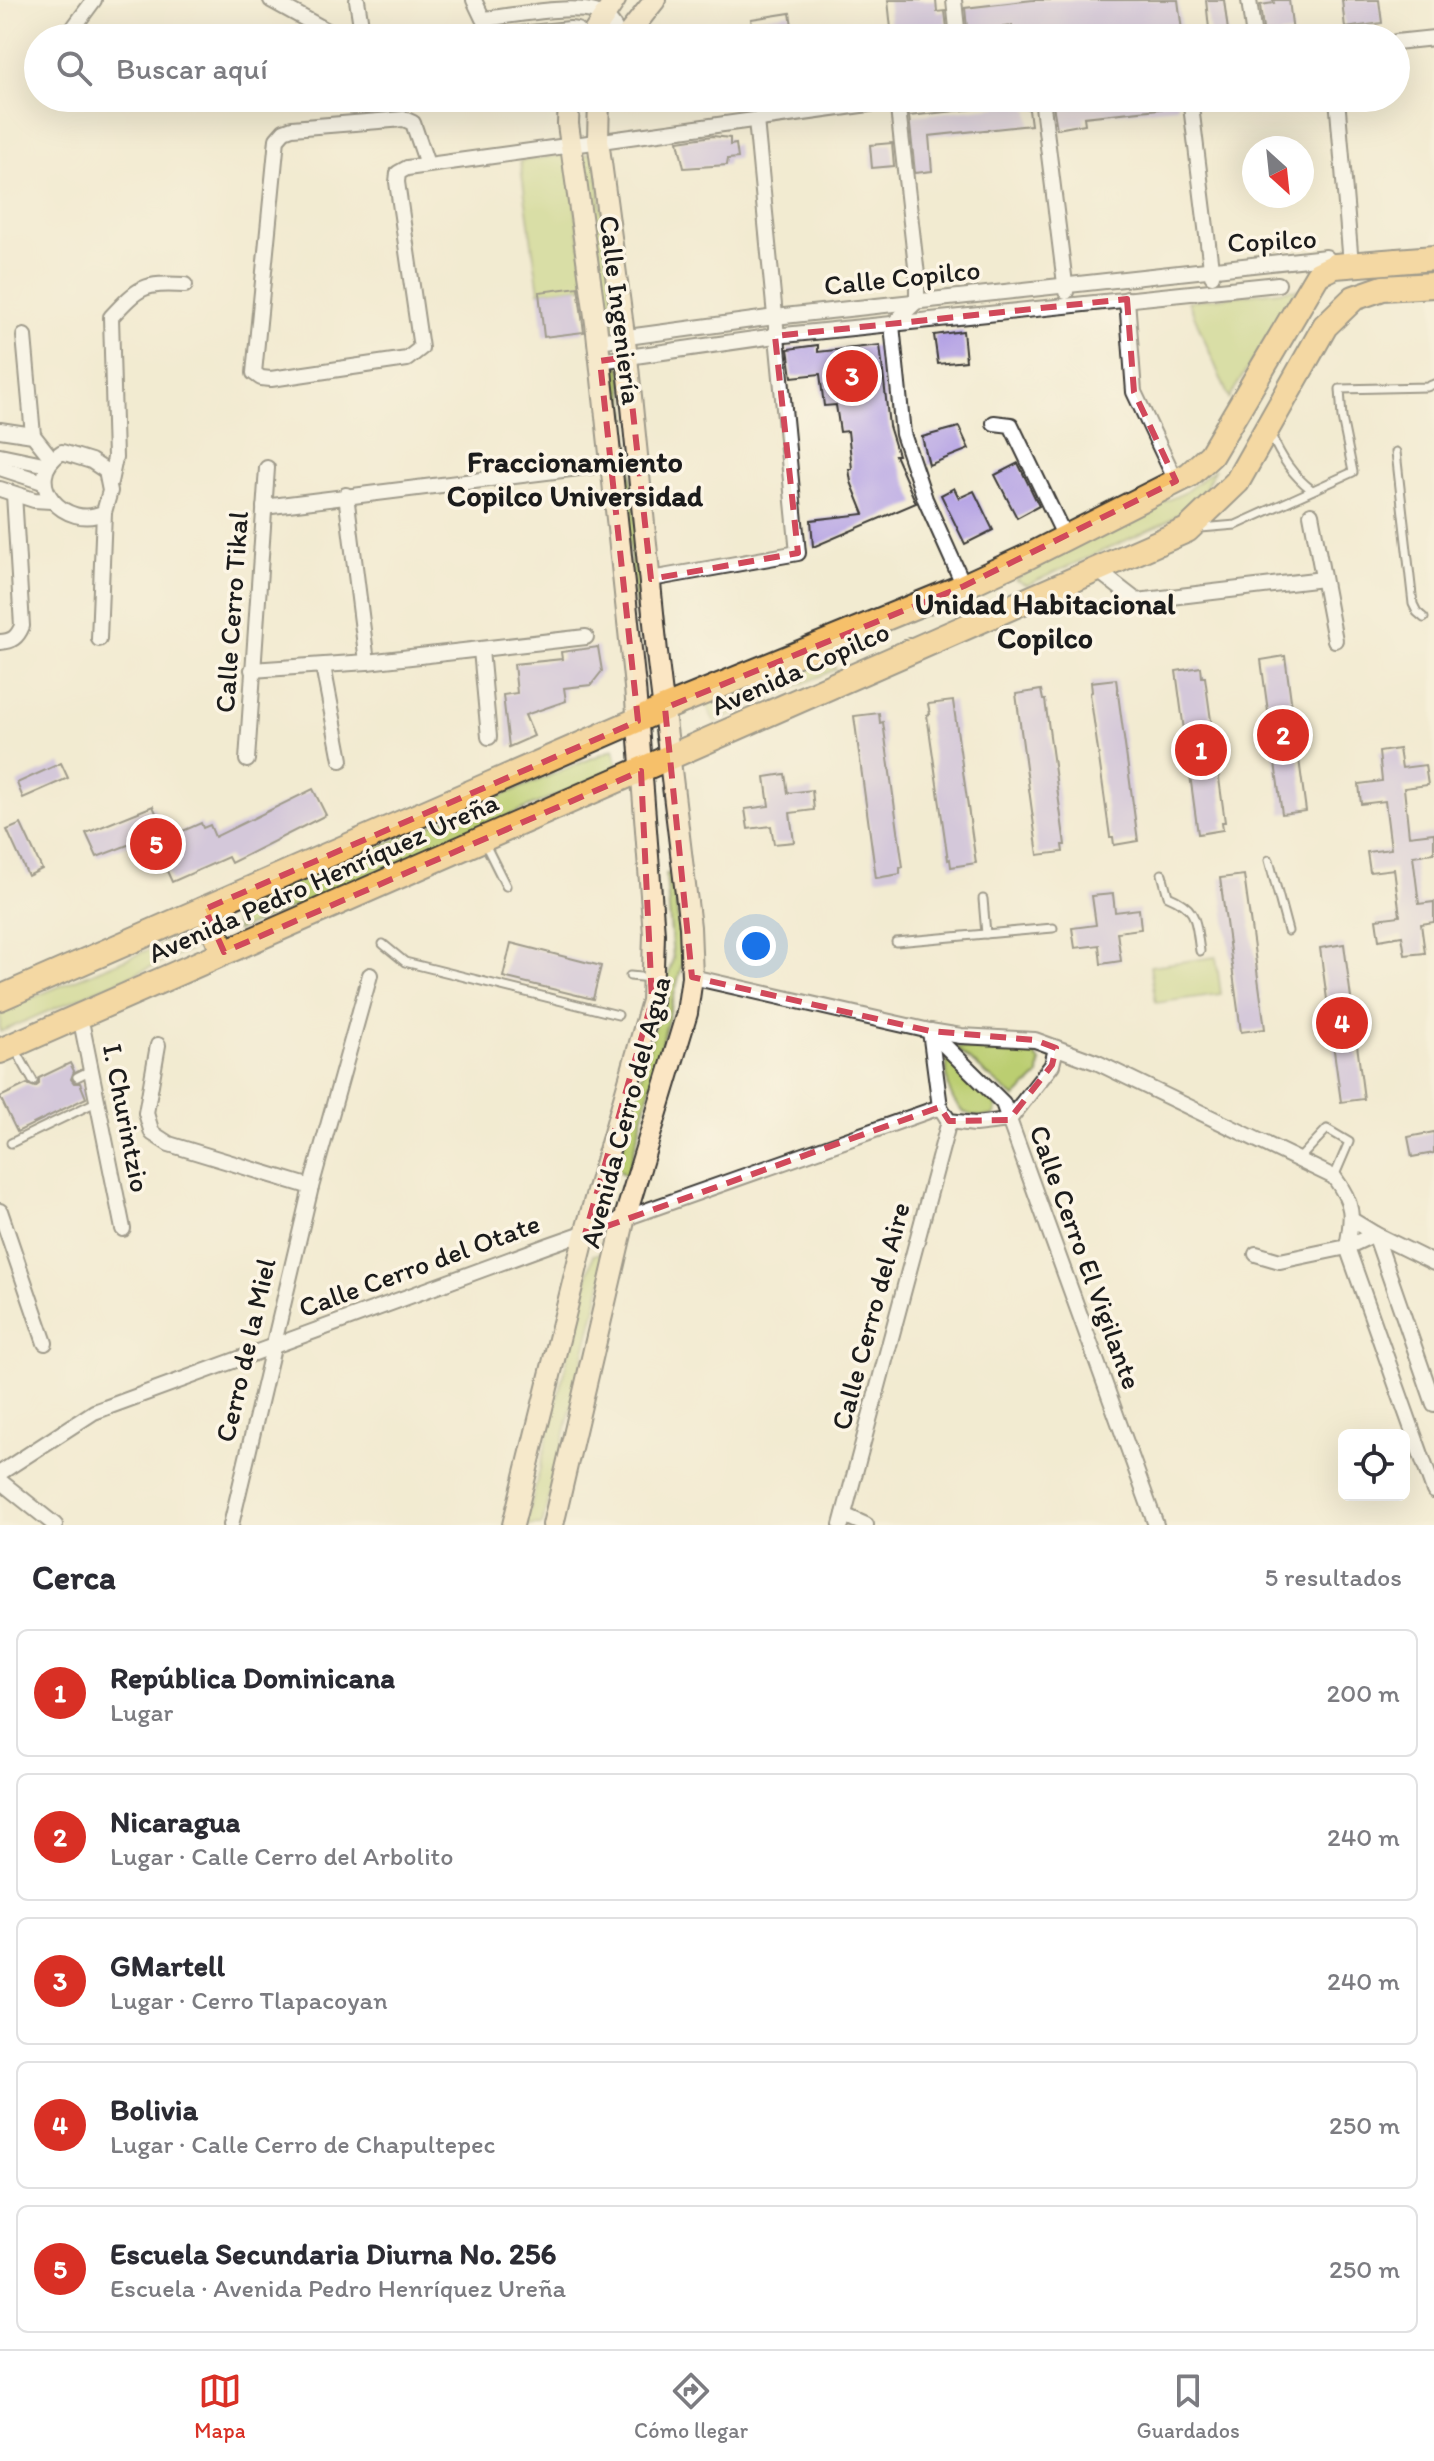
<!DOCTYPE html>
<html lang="es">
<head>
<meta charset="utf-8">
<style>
	:root { --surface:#fff; --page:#f2f2f3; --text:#2b2b33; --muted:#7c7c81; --line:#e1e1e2; --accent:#d93025 }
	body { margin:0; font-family:Itim,sans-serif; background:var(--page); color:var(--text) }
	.controls { position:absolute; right:24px; bottom:24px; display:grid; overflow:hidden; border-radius:12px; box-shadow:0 8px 32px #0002 }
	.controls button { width:72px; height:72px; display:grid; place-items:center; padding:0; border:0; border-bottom:2px solid var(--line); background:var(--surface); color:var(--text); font:40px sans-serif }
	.compass { position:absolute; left:1242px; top:136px; width:72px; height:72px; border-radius:50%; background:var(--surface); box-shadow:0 8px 32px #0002; rotate:153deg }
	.you { position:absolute; left:756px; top:946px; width:28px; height:28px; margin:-20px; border:6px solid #fff; border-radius:50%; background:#1a73e8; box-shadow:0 0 0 12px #1a73e833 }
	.badge { display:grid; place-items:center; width:52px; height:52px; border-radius:50%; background:var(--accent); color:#fff; font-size:26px; font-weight:700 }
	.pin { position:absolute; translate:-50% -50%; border:4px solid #fff; box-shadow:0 2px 8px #0006 }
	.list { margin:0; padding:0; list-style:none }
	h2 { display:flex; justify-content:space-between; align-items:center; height:104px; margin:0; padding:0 32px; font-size:34px }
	h2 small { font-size:26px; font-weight:400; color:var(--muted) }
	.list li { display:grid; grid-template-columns:52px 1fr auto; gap:24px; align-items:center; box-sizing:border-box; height:128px; margin:0 16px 16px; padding:0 16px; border:2px solid var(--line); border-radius:12px }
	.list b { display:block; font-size:30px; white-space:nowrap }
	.list p { margin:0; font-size:26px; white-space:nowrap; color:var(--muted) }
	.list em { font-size:26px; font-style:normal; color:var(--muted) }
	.icon { flex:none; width:44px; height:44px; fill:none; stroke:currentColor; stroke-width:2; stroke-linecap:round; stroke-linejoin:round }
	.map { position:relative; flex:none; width:1434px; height:1525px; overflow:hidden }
	.search { position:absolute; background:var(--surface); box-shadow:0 8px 32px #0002; left:24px; right:24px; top:24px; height:88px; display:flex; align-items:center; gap:20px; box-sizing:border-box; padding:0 28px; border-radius:44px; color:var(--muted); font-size:30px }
	.sheet { height:824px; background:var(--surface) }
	nav { display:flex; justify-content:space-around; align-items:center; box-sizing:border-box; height:112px; border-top:2px solid var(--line); background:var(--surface); font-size:22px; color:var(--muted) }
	nav a { display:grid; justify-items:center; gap:4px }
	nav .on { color:var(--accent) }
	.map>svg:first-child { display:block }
	.green { fill:#bbce71; stroke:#6c7546; stroke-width:2 }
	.building { fill:#b09ee5 }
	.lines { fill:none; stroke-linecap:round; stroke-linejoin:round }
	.lane-casing { stroke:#3c3b37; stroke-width:11 }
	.street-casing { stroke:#3c3b37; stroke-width:18 }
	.secondary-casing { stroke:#3c3b37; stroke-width:24 }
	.primary-casing { stroke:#3c3b37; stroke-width:28 }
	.lane { stroke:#fff; stroke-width:7 }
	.street { stroke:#fff; stroke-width:14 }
	.secondary { stroke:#fbe6c4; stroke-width:20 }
	.primary { stroke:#f6c06b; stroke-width:24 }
	.marked { fill:none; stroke:#d1495b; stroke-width:6; stroke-dasharray:16 10; stroke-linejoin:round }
	.labels { text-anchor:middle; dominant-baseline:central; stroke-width:7; stroke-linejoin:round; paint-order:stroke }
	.street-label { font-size:28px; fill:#1c1c1c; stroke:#fcf5e5 }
	.neighbourhood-label { font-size:30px; font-weight:bold; fill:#1c1c1c; stroke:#fcf5e5 }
</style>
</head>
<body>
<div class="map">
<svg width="1434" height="1525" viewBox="0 0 1434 1525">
	<rect width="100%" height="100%" fill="#fcf5e5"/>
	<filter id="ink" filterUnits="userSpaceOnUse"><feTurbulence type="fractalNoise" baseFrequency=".0125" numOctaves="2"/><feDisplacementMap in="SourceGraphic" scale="16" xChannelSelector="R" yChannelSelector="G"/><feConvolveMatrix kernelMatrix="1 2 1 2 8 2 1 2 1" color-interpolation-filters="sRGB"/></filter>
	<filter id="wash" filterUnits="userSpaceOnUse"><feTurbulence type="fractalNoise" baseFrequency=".006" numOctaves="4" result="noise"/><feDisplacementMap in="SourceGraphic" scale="32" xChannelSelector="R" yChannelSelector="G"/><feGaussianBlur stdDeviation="1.8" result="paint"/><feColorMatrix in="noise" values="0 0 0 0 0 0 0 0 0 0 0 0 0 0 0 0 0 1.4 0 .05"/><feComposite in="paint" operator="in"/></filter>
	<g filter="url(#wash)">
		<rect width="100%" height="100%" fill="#f2ebd1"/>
		<g class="green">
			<polygon points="568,154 586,286 539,292 520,161"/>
			<polygon points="584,154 595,154 617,328 605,328"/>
			<polygon points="1297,289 1229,398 1188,301"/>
			<polygon points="621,366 649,656 637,622 611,368"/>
			<polygon points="1215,469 1202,494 1182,512 1160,525 1027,585 1015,580 1090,535 1184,493"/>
			<polygon points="828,653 836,669 715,723 705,702"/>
			<polygon points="614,749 618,769 237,931 231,908"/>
			<polygon points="672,873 683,961 627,1177 617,1169 673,958 666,874"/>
			<polygon points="191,932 195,948 0,1032 0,1011"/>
			<polygon points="1216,957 1221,994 1156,1003 1150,966"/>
			<polygon points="954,1047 1035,1055 1040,1062 1039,1075 1015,1098"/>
			<path d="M947 1060 969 1073 996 1105 995 1115C956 1124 945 1093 947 1060Z"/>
			<polygon points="610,1250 542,1525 526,1525 593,1255"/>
		</g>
		<g id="blocks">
			<g class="building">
				<polygon points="888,0 936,0 937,12 945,11 948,38 892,38"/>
				<polygon points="1033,0 1178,0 1183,38 1013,38 1012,26 978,30 979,38 968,38 965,8"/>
				<polygon points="1206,0 1224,0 1229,38 1210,38"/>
				<polygon points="1273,0 1289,0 1293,33 1264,37 1260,5 1274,3"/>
				<polygon points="1342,0 1379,0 1382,23 1345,28"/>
				<polygon points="790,13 794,38 754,38 751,19"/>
				<polygon points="1070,98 1177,98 1177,107 1084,117 1085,124 1057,129 1053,105 1060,99"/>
				<polygon points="1021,104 1029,110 1031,125 929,136 932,171 915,173 909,116"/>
				<polygon points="713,136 730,138 730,145 736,144 738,158 728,159 727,165 684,168 678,141"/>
				<polygon points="892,143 894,166 872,168 870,145"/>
				<polygon points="578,287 584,332 544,337 539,292"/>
				<polygon points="963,331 966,361 938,364 934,335"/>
				<polygon points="818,345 818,352 880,345 889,426 898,455 895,455 916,503 813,547 811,520 864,514 851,482 849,469 852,469 848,431 840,432 836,405 824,406 820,374 792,377 788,349"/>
				<polygon points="959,427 969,449 929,465 922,437"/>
				<polygon points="1018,463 1039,506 1017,518 995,475"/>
				<polygon points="954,488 959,498 974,491 993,530 965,544 941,495"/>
				<polygon points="598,647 602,671 591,685 564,688 566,701 525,715 534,736 509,747 503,695 517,693 514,664 562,659 561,652"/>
				<polygon points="1285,656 1306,811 1282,814 1261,660"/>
				<polygon points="1201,667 1202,677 1205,677 1225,822 1222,822 1223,830 1198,834 1176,671"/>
				<polygon points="1116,679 1138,841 1114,845 1113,837 1110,837 1090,693 1092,692 1091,682"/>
				<polygon points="1041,690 1043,700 1045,700 1065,845 1062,845 1063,852 1038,855 1016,694"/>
				<polygon points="953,701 976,863 951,867 950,859 948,860 927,715 930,714 928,704"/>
				<polygon points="879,713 880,723 883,722 903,867 900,868 900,874 876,878 854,716"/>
				<polygon points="1399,749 1402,768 1425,765 1428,785 1404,788 1409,836 1434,833 1434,853 1413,856 1419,904 1434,902 1434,922 1421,924 1425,953 1405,955 1402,936 1379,940 1376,919 1400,916 1394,869 1370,872 1367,852 1391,849 1385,801 1361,804 1359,784 1382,781 1379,752"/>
				<polygon points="61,763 68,778 23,798 17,783"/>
				<polygon points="785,774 788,793 812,790 814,810 790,813 794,842 774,844 771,826 748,829 745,809 769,806 765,777"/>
				<polygon points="313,789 326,815 231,863 228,857 172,882 151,836 97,857 86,833 153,806 167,838 201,823 203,828 210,825 215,837"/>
				<polygon points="21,824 42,869 28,876 7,830"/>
				<polygon points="1244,875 1265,1029 1241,1032 1220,878"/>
				<polygon points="1113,894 1115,912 1139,909 1141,929 1117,932 1121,961 1101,964 1099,945 1075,948 1072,928 1096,925 1092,896"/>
				<polygon points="511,943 601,966 593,999 503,977"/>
				<polygon points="1344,944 1364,1099 1341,1102 1320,948"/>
				<polygon points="70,1063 74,1071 71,1079 74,1083 80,1083 86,1098 17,1132 0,1097 27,1084 35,1087 39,1084 39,1078"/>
				<polygon points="1434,1132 1434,1153 1412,1157 1408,1137"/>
			</g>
		</g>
	</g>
	<g filter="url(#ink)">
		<use href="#blocks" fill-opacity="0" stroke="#3c3b37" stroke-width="2"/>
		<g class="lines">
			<defs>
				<g id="lane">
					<path d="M1271 435C1281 457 1292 475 1312 490"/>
					<polyline points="1396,452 1413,604 1417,612 1424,618"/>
					<polyline points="1201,528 1236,525 1353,472 1342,418 1340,389 1427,387 1434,384"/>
					<polyline points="484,842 506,886"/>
					<polyline points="1269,860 1288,931"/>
					<path d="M1162 874 1168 896C1199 909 1195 921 1200 951"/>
					<polyline points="983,899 986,934"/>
					<polyline points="896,942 1053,928"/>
					<polyline points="383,944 405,962 618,1015"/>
					<polyline points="630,976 651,978"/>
					<polyline points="14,1047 33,1081"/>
					<polyline points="77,1077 91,1070"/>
					<polyline points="11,1143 96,1102"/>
					<polyline points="1299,1159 1327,1129 1349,1142 1334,1177"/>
				</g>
				<g id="street">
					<polyline points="271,0 340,38"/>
					<polyline points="357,0 363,38"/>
					<path d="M474 0 483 19C512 16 568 4 595 12 608 16 615 25 619 38"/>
					<polyline points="954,0 958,38"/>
					<polyline points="1249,0 1254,38"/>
					<polyline points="66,38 94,0"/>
					<polyline points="480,38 570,29 577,30 584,38"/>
					<polyline points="1396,42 1434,38"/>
					<polyline points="1042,98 1066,292"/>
					<polyline points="1190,98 1212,276"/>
					<polyline points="1337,98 1351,264"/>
					<polyline points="897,100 917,275 917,301 892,325 903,434 925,499 964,586"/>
					<polyline points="427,164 413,123 404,119 292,128 284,131 277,139 254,373 261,378 271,379 407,359 421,348 397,182 398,173 407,168 912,98"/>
					<polyline points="1127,299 1134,392 1176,481"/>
					<polyline points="24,336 33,435"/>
					<polyline points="598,341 775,317 1326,257 1335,266"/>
					<polyline points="600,361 775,336 1278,284"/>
					<polyline points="994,423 1011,425 1065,537"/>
					<polyline points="0,430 33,435 52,459"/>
					<path d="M62 452 91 461 106 471 110 491 104 512C67 532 18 481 62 452Z"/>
					<polyline points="0,455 48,465"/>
					<polyline points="0,468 43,482"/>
					<path d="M110 482 115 458 111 317C140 286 143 283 185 285"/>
					<polyline points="0,489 34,500 51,501"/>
					<polyline points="346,495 367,662"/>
					<polyline points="264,507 611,464"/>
					<polyline points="1311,514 1335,640"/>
					<polyline points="1097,570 1137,601 1323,579"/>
					<polyline points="651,579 798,553 756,120"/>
					<polyline points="99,639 104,512"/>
					<path d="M0 642C12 641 17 638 22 626L14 494"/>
					<polyline points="481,650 489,737"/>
					<polyline points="323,666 341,760"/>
					<polyline points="252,670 367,662 586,637"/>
					<polyline points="247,760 267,468"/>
					<path d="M692 977 930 1031 961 1036 1035 1040 1098 1063 1334 1177C1354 1204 1353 1215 1347 1247L1434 1491"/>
					<polyline points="80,1016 123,1229"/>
					<polyline points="930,1031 1003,1103 1156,1525"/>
					<polyline points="930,1031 940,1107 949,1121 975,1124 1009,1120 1052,1065 1056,1048"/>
					<polyline points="158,1045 146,1113 152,1133 169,1144 311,1187"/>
					<polyline points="0,1211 45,1343"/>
					<polyline points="1352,1220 1375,1234 1434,1404"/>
					<polyline points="1256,1254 1280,1261 1347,1247 1375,1234 1434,1263"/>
					<polyline points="0,1473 94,1412 549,1245 940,1107"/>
					<polyline points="0,1481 55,1525"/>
					<polyline points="844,1515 866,1525"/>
					<polyline points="231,1525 311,1187 370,975"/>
					<polyline points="841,1525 949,1121"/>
				</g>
				<g id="secondary">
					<polyline points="590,38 615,0"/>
					<polyline points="625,38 655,0"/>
					<polyline points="513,1525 585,1234 652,1001 654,934 635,687 596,323 568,124 569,98"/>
					<polyline points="553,1525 624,1221 687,1013 692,977 690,927 658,662 627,357 598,140 599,98"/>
				</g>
				<g id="primary">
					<polyline points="205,909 224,952"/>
					<polyline points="0,998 665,708 964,586 1029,556 1189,475 1211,455 1318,274 1335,266 1434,258"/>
					<polyline points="0,1051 1187,530 1237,482 1325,326 1354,298 1383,288 1434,285"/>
				</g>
			</defs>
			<use href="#lane" class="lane-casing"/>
			<use href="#street" class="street-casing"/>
			<use href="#secondary" class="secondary-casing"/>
			<use href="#primary" class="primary-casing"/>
			<use href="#lane" class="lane"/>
			<use href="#street" class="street"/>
			<use href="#secondary" class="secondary"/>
			<use href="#primary" class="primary"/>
		</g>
	</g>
	<path d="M0 0H1434V1525H0ZM1127 299 1134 392 1176 481 964 586 665 708 692 977 930 1031 1035 1040 1056 1048 1052 1065 1009 1120 949 1121 940 1107 585 1234 652 1001 641 771 224 952 205 909 638 721 600 361 627 357 651 579 798 553 775 336Z" fill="#f2ebd1" fill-opacity=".55" fill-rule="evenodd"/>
	<path class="marked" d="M1127 299 1134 392 1176 481 964 586 665 708 692 977 930 1031 1035 1040 1056 1048 1052 1065 1009 1120 949 1121 940 1107 585 1234 652 1001 641 771 224 952 205 909 638 721 600 361 627 357 651 579 798 553 775 336Z"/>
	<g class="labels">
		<g class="street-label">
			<text transform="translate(1272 240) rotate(-3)">Copilco</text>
			<text transform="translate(902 277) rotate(-6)">Calle Copilco</text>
			<text transform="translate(621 310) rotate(83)">Calle Ingeniería</text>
			<text transform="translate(231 612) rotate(-86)">Calle Cerro Tikal</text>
			<text transform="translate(800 668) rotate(-24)">Avenida Copilco</text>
			<text transform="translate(323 877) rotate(-24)">Avenida Pedro Henríquez Ureña</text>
			<text transform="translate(625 1112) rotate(-75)">Avenida Cerro del Agua</text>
			<text transform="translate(127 1118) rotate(79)">I. Churintzio</text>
			<text transform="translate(1086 1257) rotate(70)">Calle Cerro El Vigilante</text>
			<text transform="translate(419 1265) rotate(-20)">Calle Cerro del Otate</text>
			<text transform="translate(870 1316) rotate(-75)">Calle Cerro del Aire</text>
			<text transform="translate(245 1350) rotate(-77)">Cerro de la Miel</text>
		</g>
		<g class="neighbourhood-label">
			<text x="575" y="461">Fraccionamiento<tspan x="575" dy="34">Copilco Universidad</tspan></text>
			<text x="1045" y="603">Unidad Habitacional<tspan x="1045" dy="34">Copilco</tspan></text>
		</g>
	</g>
</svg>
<div class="controls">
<button><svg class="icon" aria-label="locate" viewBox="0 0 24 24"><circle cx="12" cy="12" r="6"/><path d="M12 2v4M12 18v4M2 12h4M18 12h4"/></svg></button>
</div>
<svg class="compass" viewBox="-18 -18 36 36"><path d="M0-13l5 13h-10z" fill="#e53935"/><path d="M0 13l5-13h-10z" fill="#7c7c81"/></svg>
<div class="you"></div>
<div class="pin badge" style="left:1201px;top:750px">1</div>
<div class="pin badge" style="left:1283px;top:735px">2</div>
<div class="pin badge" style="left:852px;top:376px">3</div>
<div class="pin badge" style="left:1342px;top:1023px">4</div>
<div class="pin badge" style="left:156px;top:844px">5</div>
<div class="search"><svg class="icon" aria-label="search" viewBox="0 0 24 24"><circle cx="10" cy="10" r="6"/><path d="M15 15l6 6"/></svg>Buscar aquí</div>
</div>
<section class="sheet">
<h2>Cerca<small>5 resultados</small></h2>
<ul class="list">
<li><span class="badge">1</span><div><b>República Dominicana</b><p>Lugar</p></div><em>200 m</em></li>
<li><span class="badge">2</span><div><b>Nicaragua</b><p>Lugar · Calle Cerro del Arbolito</p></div><em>240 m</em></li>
<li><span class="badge">3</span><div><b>GMartell</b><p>Lugar · Cerro Tlapacoyan</p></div><em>240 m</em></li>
<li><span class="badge">4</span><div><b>Bolivia</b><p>Lugar · Calle Cerro de Chapultepec</p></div><em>250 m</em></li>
<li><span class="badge">5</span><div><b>Escuela Secundaria Diurna No. 256</b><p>Escuela · Avenida Pedro Henríquez Ureña</p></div><em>250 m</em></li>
</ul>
</section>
<nav>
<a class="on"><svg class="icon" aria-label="map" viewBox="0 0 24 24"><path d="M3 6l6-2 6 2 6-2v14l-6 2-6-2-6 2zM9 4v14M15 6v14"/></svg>Mapa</a>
<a><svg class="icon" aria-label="directions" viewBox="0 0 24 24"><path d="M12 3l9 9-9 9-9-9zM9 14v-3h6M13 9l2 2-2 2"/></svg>Cómo llegar</a>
<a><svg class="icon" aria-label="saved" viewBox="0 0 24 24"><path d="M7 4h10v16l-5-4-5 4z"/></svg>Guardados</a>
</nav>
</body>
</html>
